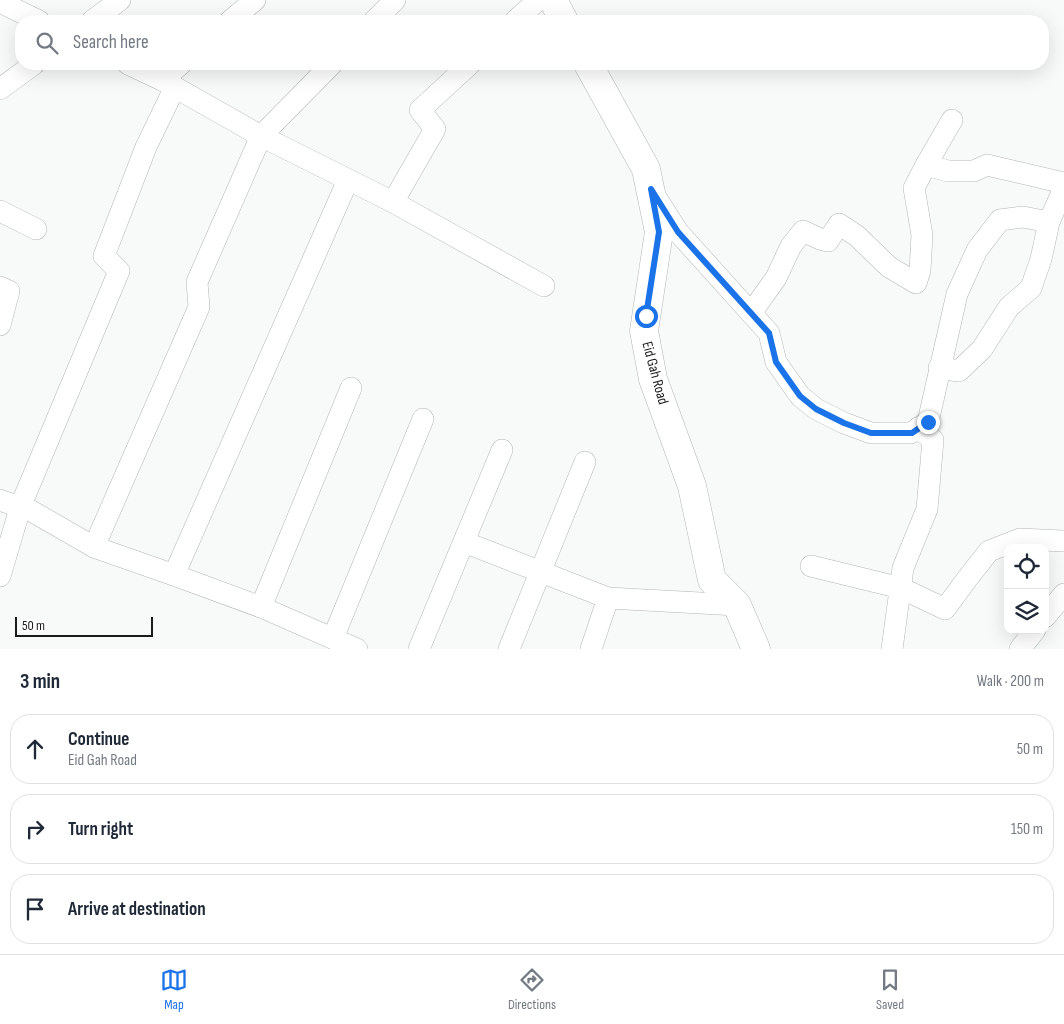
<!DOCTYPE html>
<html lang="en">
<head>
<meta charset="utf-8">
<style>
	:root { --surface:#fff; --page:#f2f2f3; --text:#1f2937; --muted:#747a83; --line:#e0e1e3; --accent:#1a73e8 }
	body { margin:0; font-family:"Sofia Sans Condensed",sans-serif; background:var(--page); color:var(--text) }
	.controls { position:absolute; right:15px; bottom:15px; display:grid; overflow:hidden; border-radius:10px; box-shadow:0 5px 20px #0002 }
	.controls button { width:45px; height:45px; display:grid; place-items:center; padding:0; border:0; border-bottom:1px solid var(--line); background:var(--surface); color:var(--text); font:25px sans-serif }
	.scale { position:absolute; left:15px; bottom:12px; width:138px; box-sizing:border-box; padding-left:5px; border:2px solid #1a1c1b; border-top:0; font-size:14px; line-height:18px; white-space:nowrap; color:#1a1c1b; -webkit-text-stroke:4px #fff; paint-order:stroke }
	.stop { position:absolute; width:15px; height:15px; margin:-11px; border:4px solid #1a73e8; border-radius:50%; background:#fff }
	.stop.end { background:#1a73e8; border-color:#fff; box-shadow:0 1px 5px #0008 }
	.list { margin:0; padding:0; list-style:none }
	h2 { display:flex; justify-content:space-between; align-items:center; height:65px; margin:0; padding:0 20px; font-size:21px }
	h2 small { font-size:16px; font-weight:400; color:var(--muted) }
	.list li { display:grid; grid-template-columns:32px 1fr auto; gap:15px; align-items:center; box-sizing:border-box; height:70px; margin:0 10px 10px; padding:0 10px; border:1px solid var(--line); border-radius:20px }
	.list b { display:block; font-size:19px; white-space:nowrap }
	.list p { margin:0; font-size:16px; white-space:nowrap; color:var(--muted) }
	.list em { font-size:16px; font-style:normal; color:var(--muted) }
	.icon { flex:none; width:28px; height:28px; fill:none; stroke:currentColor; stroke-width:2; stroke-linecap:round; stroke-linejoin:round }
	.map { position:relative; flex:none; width:1064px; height:649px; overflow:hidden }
	.search { position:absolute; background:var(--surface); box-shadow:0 5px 20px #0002; left:15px; right:15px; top:15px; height:55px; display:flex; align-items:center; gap:12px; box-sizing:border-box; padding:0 18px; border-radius:20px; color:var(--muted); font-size:19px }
	.sheet { height:305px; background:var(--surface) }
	nav { display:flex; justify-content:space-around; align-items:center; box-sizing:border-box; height:70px; border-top:1px solid var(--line); background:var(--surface); font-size:14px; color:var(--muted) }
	nav a { display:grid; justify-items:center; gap:2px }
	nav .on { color:var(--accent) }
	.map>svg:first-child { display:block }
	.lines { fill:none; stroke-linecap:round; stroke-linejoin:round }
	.street-casing { stroke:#b3b7b4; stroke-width:22 }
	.secondary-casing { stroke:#b3b7b4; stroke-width:29 }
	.street { stroke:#fff; stroke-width:21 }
	.secondary { stroke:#fff; stroke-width:28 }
	.route { stroke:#1a73e8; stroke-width:6 }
	.labels { text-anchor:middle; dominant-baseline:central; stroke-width:5; stroke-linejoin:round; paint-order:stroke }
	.street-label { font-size:15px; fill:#1a1c1b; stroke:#fff }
</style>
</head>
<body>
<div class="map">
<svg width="1064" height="649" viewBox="0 0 1064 649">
	<rect width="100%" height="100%" fill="#f7faf8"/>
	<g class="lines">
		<defs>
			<g id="street">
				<polyline points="0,2 39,21"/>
				<polyline points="92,21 120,0"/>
				<polyline points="230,21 255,0"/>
				<polyline points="374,21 395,0"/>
				<polyline points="515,21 538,0"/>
				<polyline points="128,64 162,80 261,136 393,202 544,286"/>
				<polyline points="162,80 181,64"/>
				<polyline points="0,89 34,64"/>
				<polyline points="952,120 926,165 948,171 974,171 987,165 1064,183"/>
				<polyline points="655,196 678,232 769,333 776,362 800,396 816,409 844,423 871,433 911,433 928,422 957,294 977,250 1000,220 1023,217 1049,222"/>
				<polyline points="393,202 435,129 420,110 470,64"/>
				<polyline points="0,211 36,229"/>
				<polyline points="0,287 9,291 0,325"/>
				<polyline points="751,313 776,278 791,246 803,231 820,239 828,241 839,224 857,236 889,267 916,283 920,271 922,235 914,188 926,165"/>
				<polyline points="939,368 959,371 982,349 1009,307 1031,288 1041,259 1049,222 1064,188"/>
				<polyline points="0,500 11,504 21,505 94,547 174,575 261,607 357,649"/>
				<polyline points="464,542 608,598 737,605"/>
				<polyline points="94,547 199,307 197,282 261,136 332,64"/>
				<polyline points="811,566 901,588 945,609 967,579 989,551 1020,539 1064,541"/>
				<polyline points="174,575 348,180"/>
				<polyline points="0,576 21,505 119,271 104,256 146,147 175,87"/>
				<polyline points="261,607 351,388"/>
				<polyline points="1045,617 1064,594"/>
				<polyline points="333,638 423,419"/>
				<polyline points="419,649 502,450"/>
				<polyline points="509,649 585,462"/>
				<polyline points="591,649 608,598"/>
				<polyline points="892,649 903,568 927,509 933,440 918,428"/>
				<polyline points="1020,649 1035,630"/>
			</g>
			<g id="secondary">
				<polyline points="553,0 564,21"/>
				<polyline points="588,64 646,169 659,232 644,331 653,379 692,486 712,580 737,605 756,649"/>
			</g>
		</defs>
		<use href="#street" class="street-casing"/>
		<use href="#secondary" class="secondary-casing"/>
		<use href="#street" class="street"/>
		<use href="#secondary" class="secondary"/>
	</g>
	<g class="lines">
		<polyline class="route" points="646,316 659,232 651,189 678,232 769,333 776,362 800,396 816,409 844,423 871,433 912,433 928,422"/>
	</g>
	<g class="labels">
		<g class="street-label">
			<text transform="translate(655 373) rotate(75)">Eid Gah Road</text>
		</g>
	</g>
</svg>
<div class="controls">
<button><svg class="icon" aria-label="locate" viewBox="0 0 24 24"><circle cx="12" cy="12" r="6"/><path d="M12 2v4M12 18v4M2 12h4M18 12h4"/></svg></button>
<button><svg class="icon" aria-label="layers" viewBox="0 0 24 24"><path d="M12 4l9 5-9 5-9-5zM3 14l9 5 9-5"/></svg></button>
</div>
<div class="scale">50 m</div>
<div class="stop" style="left:646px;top:316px"></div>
<div class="stop end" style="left:928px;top:422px"></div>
<div class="search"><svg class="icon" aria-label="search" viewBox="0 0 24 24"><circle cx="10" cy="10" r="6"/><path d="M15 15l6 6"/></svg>Search here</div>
</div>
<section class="sheet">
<h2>3 min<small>Walk · 200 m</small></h2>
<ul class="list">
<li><svg class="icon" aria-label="ahead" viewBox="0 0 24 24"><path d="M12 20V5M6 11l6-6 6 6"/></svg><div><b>Continue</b><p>Eid Gah Road</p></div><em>50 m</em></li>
<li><svg class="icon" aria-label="right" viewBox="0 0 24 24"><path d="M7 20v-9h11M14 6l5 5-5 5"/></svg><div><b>Turn right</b></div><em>150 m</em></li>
<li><svg class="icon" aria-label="arrive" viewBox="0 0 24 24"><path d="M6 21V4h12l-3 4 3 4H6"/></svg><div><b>Arrive at destination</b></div></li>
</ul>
</section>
<nav>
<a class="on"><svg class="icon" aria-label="map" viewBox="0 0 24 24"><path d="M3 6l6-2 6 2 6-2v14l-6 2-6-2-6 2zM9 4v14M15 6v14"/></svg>Map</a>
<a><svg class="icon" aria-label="directions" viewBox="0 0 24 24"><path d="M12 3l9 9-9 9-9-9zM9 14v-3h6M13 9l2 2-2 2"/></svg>Directions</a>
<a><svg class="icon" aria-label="saved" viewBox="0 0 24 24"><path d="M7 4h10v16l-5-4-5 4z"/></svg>Saved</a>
</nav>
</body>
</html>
